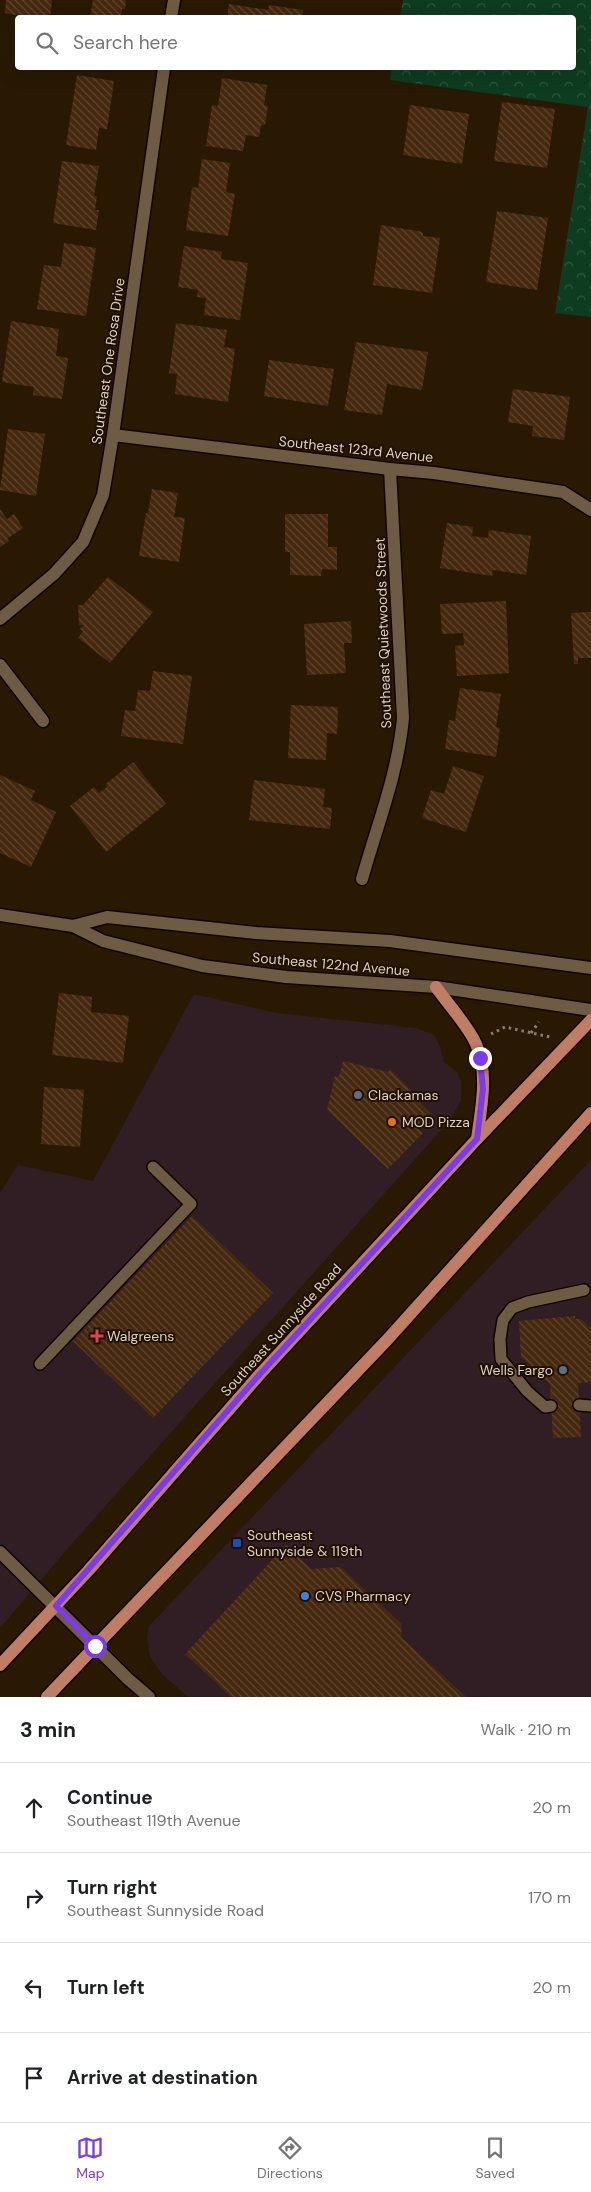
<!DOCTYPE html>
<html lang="en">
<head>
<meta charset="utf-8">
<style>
	:root { --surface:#fff; --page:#f2f2f2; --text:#202124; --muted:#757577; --line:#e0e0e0; --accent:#7c3aed }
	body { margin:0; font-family:"DM Sans",sans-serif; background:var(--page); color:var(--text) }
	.stop { position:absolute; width:15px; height:15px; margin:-11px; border:4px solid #7c3aed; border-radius:50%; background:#fff }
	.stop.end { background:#7c3aed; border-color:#fff; box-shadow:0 1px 5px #0008 }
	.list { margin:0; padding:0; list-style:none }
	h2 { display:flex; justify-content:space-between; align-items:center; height:65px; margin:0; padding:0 20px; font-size:21px }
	h2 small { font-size:16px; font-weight:400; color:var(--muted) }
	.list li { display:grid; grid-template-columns:32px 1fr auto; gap:15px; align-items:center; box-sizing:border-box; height:90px; padding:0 20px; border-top:1px solid var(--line) }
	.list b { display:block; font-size:19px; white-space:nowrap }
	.list p { margin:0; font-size:16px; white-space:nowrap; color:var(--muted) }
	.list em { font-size:16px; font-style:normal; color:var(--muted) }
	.icon { flex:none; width:28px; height:28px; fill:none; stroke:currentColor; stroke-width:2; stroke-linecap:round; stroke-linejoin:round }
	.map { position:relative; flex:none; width:591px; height:1697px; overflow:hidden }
	.search { position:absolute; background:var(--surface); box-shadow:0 5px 20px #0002; left:15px; right:15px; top:15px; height:55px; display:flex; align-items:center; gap:12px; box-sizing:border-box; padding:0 18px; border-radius:5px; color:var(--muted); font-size:19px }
	.sheet { height:425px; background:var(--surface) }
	nav { display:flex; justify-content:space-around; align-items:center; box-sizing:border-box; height:70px; border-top:1px solid var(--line); background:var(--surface); font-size:14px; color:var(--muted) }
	nav a { display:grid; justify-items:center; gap:2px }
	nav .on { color:var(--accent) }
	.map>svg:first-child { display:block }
	.commercial { fill:#301e24 }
	.forest { fill:url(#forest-crowns) }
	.building { fill:url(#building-back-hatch) }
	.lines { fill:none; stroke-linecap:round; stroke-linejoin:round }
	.service-casing { stroke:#110400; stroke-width:14 }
	.minor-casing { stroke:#110400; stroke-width:15 }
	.secondary-casing { stroke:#110400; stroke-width:15 }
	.primary-casing { stroke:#110400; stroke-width:15 }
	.path { stroke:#8a7c6b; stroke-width:3; stroke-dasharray:2.5 4; stroke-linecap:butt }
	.service { stroke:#6e5b43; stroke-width:11 }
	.minor { stroke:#6e5b43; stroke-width:12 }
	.secondary { stroke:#6e5b43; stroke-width:12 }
	.primary { stroke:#be7d64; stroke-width:12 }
	.route { stroke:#7c3aed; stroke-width:6 }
	.service-dot { fill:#5c6f8a; stroke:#201000; stroke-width:2 }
	.food-dot { fill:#e8710a; stroke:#201000; stroke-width:2 }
	.health-dot { fill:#e0444e; stroke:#201000; stroke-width:2 }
	.transit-dot { fill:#1a4fb4; stroke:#201000; stroke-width:2 }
	.shop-dot { fill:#3f7fe0; stroke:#201000; stroke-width:2 }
	.labels { text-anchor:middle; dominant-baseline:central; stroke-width:4; stroke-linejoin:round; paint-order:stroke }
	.street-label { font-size:14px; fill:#dcd1c4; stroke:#201000 }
	.poi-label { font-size:14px; fill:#dcd1c4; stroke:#201000; text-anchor:start }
</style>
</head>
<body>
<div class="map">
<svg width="591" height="1697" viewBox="0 0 591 1697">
	<defs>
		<pattern id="forest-crowns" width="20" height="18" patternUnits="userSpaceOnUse" patternTransform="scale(1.25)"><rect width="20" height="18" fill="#0e3c20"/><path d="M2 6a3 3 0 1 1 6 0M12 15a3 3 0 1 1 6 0" fill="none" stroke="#30573f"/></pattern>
		<pattern id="building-back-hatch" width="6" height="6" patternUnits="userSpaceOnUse" patternTransform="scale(1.25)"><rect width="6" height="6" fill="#45280e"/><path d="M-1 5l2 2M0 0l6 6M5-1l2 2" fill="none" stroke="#5f462f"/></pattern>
	</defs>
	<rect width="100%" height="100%" fill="#291903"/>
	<g class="commercial">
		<polygon points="194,994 276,1013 416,1028 434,1035 440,1047 444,1062 457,1072 461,1082 461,1101 450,1120 76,1539 0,1628 0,1193 18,1165 93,1181"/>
		<polygon points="591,1160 591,1697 188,1697 162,1674 150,1656 147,1637 149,1626"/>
	</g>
	<polygon class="forest" points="403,0 591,0 591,317 555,313 588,107 390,80 392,68 574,68 574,18 400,17"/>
	<g class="building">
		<polygon points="6,0 52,0 50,18 32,18 5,13"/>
		<polygon points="93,0 126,0 125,9 122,9 121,18 90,18"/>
		<polygon points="229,4 268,10 269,5 303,10 302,18 227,18"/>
		<polygon points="77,75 114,81 107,129 99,128 96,150 66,145"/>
		<polygon points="222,78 267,85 264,105 268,106 265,125 261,125 259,137 246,135 243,151 206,146 212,105 218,106"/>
		<polygon points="502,102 555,109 547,168 494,161"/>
		<polygon points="410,105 469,114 462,164 403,155"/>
		<polygon points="202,159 230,163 226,192 235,194 228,236 186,230 192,187 198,188"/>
		<polygon points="62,161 99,166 94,196 97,196 95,210 99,210 96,230 53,223"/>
		<polygon points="497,211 548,218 537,290 486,282"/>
		<polygon points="381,225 423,232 423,236 440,238 432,293 373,285"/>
		<polygon points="64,243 96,248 86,316 37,309 44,265 61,267"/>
		<polygon points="184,246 222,252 221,259 248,263 240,320 204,315 206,298 197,297 198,290 178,287"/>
		<polygon points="11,321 59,329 56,356 68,358 62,399 33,395 34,387 2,382"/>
		<polygon points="176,323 227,330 224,347 235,349 228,402 175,394 177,374 169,373"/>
		<polygon points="356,342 428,352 422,390 387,384 382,415 344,410"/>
		<polygon points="269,360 334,369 328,406 264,396"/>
		<polygon points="513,389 570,397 564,440 532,436 533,426 508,422"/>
		<polygon points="8,429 45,434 36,496 0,490"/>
		<polygon points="152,489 178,493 174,517 185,518 179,562 139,556 146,513 148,513"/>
		<polygon points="0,509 7,519 14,514 23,528 7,539 9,541 0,547"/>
		<polygon points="285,514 328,514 328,547 337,547 337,570 322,569 321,576 290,575 290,552 285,552"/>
		<polygon points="447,523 473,527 472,536 488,538 489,530 531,536 526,575 493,570 492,576 440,568"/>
		<polygon points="108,577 153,612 110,663 78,638 83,631 80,629 84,625 79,625 78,605 83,605"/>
		<polygon points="506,601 509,673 457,676 455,646 464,645 463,633 442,634 440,604"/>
		<polygon points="591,612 591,658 578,658 578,664 574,664 571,613"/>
		<polygon points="351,621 352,643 344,643 346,673 307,675 304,624"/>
		<polygon points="153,671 192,676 183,744 121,736 125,710 135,711 138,690 150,691"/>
		<polygon points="460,688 501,694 496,727 500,728 496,757 445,749 449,720 455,721"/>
		<polygon points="291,705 338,707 337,734 327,733 326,760 288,758"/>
		<polygon points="133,762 166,804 106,852 70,806 94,787 99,793 107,787 106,784"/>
		<polygon points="453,766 484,776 466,832 422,818 431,790 444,794"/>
		<polygon points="0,775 35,791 31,800 56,812 31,867 0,853"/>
		<polygon points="254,780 325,789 323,807 332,808 330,829 249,820"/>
		<polygon points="59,993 92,997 91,1012 129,1016 123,1063 52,1055"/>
		<polygon points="343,1061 388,1072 390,1069 419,1098 417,1100 432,1115 419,1129 423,1133 388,1169 327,1110 335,1076 339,1077"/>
		<polygon points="44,1087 84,1090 80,1147 41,1144"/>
		<polygon points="192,1216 273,1293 153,1418 73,1341"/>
		<polygon points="575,1316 575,1319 581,1319 591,1328 591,1382 578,1383 581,1437 553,1438 550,1384 521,1357 519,1321"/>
		<polygon points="286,1545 311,1569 341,1567 401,1624 402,1638 466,1697 231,1697 185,1654"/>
	</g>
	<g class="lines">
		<defs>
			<g id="service">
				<polyline points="40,1364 191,1204 153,1167"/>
				<polyline points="579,1405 591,1406"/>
				<polyline points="551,1406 545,1407 527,1391 501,1359 500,1339 503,1320 512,1308 528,1302 584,1290"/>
			</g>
			<g id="minor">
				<polyline points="171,18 174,0"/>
				<polyline points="113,435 390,469 434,473 563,492 591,510"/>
				<polyline points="0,619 54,574 83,542 103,495 113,435 164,68"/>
				<polyline points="0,665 43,721"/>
				<path d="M362 879C377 826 398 773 403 718L390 469"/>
				<polyline points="0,1552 127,1678 149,1697"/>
			</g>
			<g id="secondary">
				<polyline points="0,915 73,926 103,941 202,966 286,977 436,987 591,1010"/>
				<polyline points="73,926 107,917 256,933 390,941 591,968"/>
			</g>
			<g id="primary">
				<path d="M436 987C447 1003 469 1027 476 1044 489 1074 481 1108 477 1139"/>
				<polyline points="0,1665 88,1571 260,1374 477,1139 591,1020"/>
				<polyline points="47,1697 387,1340 591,1113"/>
			</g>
		</defs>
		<use href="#service" class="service-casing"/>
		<use href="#minor" class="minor-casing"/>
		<use href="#secondary" class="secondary-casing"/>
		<use href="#primary" class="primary-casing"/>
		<g class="path">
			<polyline points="531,1033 539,1022"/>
			<polyline points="491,1034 505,1027 550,1037"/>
		</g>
		<use href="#service" class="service"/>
		<use href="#minor" class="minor"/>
		<use href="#secondary" class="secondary"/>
		<use href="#primary" class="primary"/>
	</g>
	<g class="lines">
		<polyline class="route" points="95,1646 56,1606 260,1374 477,1139 483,1089 480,1058"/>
	</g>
	<g class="service-dot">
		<circle cx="358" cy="1095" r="5"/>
		<circle cx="563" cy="1370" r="5"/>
	</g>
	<circle class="food-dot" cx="392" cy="1122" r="5"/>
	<path class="health-dot" d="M94.5 1328.5h5v5h5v5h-5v5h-5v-5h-5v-5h5z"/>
	<rect class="transit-dot" x="232" y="1538" width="10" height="10" rx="2.5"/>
	<circle class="shop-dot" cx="305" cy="1596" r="5"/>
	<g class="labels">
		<g class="street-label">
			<text transform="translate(108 361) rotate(-82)">Southeast One Rosa Drive</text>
			<text transform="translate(356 449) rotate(6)">Southeast 123rd Avenue</text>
			<text transform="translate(383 633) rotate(-92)">Southeast Quietwoods Street</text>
			<text transform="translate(331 964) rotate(5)">Southeast 122nd Avenue</text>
			<text transform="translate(281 1330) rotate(-48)">Southeast Sunnyside Road</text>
		</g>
		<g class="poi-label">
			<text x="368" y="1095">Clackamas</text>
			<text x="402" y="1122">MOD Pizza</text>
			<text x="107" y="1336">Walgreens</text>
			<text x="553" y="1370" text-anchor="end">Wells Fargo</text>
			<text x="247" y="1535">Southeast<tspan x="247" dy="16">Sunnyside &amp; 119th</tspan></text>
			<text x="315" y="1596">CVS Pharmacy</text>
		</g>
	</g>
</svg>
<div class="stop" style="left:95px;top:1646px"></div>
<div class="stop end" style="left:480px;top:1058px"></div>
<div class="search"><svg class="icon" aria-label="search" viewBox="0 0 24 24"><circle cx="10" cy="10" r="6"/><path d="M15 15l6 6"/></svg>Search here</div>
</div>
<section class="sheet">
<h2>3 min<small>Walk · 210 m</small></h2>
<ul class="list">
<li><svg class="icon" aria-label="ahead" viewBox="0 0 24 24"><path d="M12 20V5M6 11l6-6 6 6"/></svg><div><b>Continue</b><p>Southeast 119th Avenue</p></div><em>20 m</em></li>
<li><svg class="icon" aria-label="right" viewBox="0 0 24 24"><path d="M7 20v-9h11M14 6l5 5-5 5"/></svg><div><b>Turn right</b><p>Southeast Sunnyside Road</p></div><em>170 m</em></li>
<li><svg class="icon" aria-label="left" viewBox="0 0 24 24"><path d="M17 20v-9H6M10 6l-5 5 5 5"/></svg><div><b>Turn left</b></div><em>20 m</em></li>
<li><svg class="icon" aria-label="arrive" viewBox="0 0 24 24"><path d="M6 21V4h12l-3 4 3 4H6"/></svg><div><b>Arrive at destination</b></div></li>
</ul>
</section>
<nav>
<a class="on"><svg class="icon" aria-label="map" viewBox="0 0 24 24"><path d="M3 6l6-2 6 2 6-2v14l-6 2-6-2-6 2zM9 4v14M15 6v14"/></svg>Map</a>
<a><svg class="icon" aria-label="directions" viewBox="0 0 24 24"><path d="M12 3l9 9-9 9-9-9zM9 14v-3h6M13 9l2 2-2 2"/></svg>Directions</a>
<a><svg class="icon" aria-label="saved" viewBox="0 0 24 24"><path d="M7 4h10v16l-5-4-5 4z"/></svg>Saved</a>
</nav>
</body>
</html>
